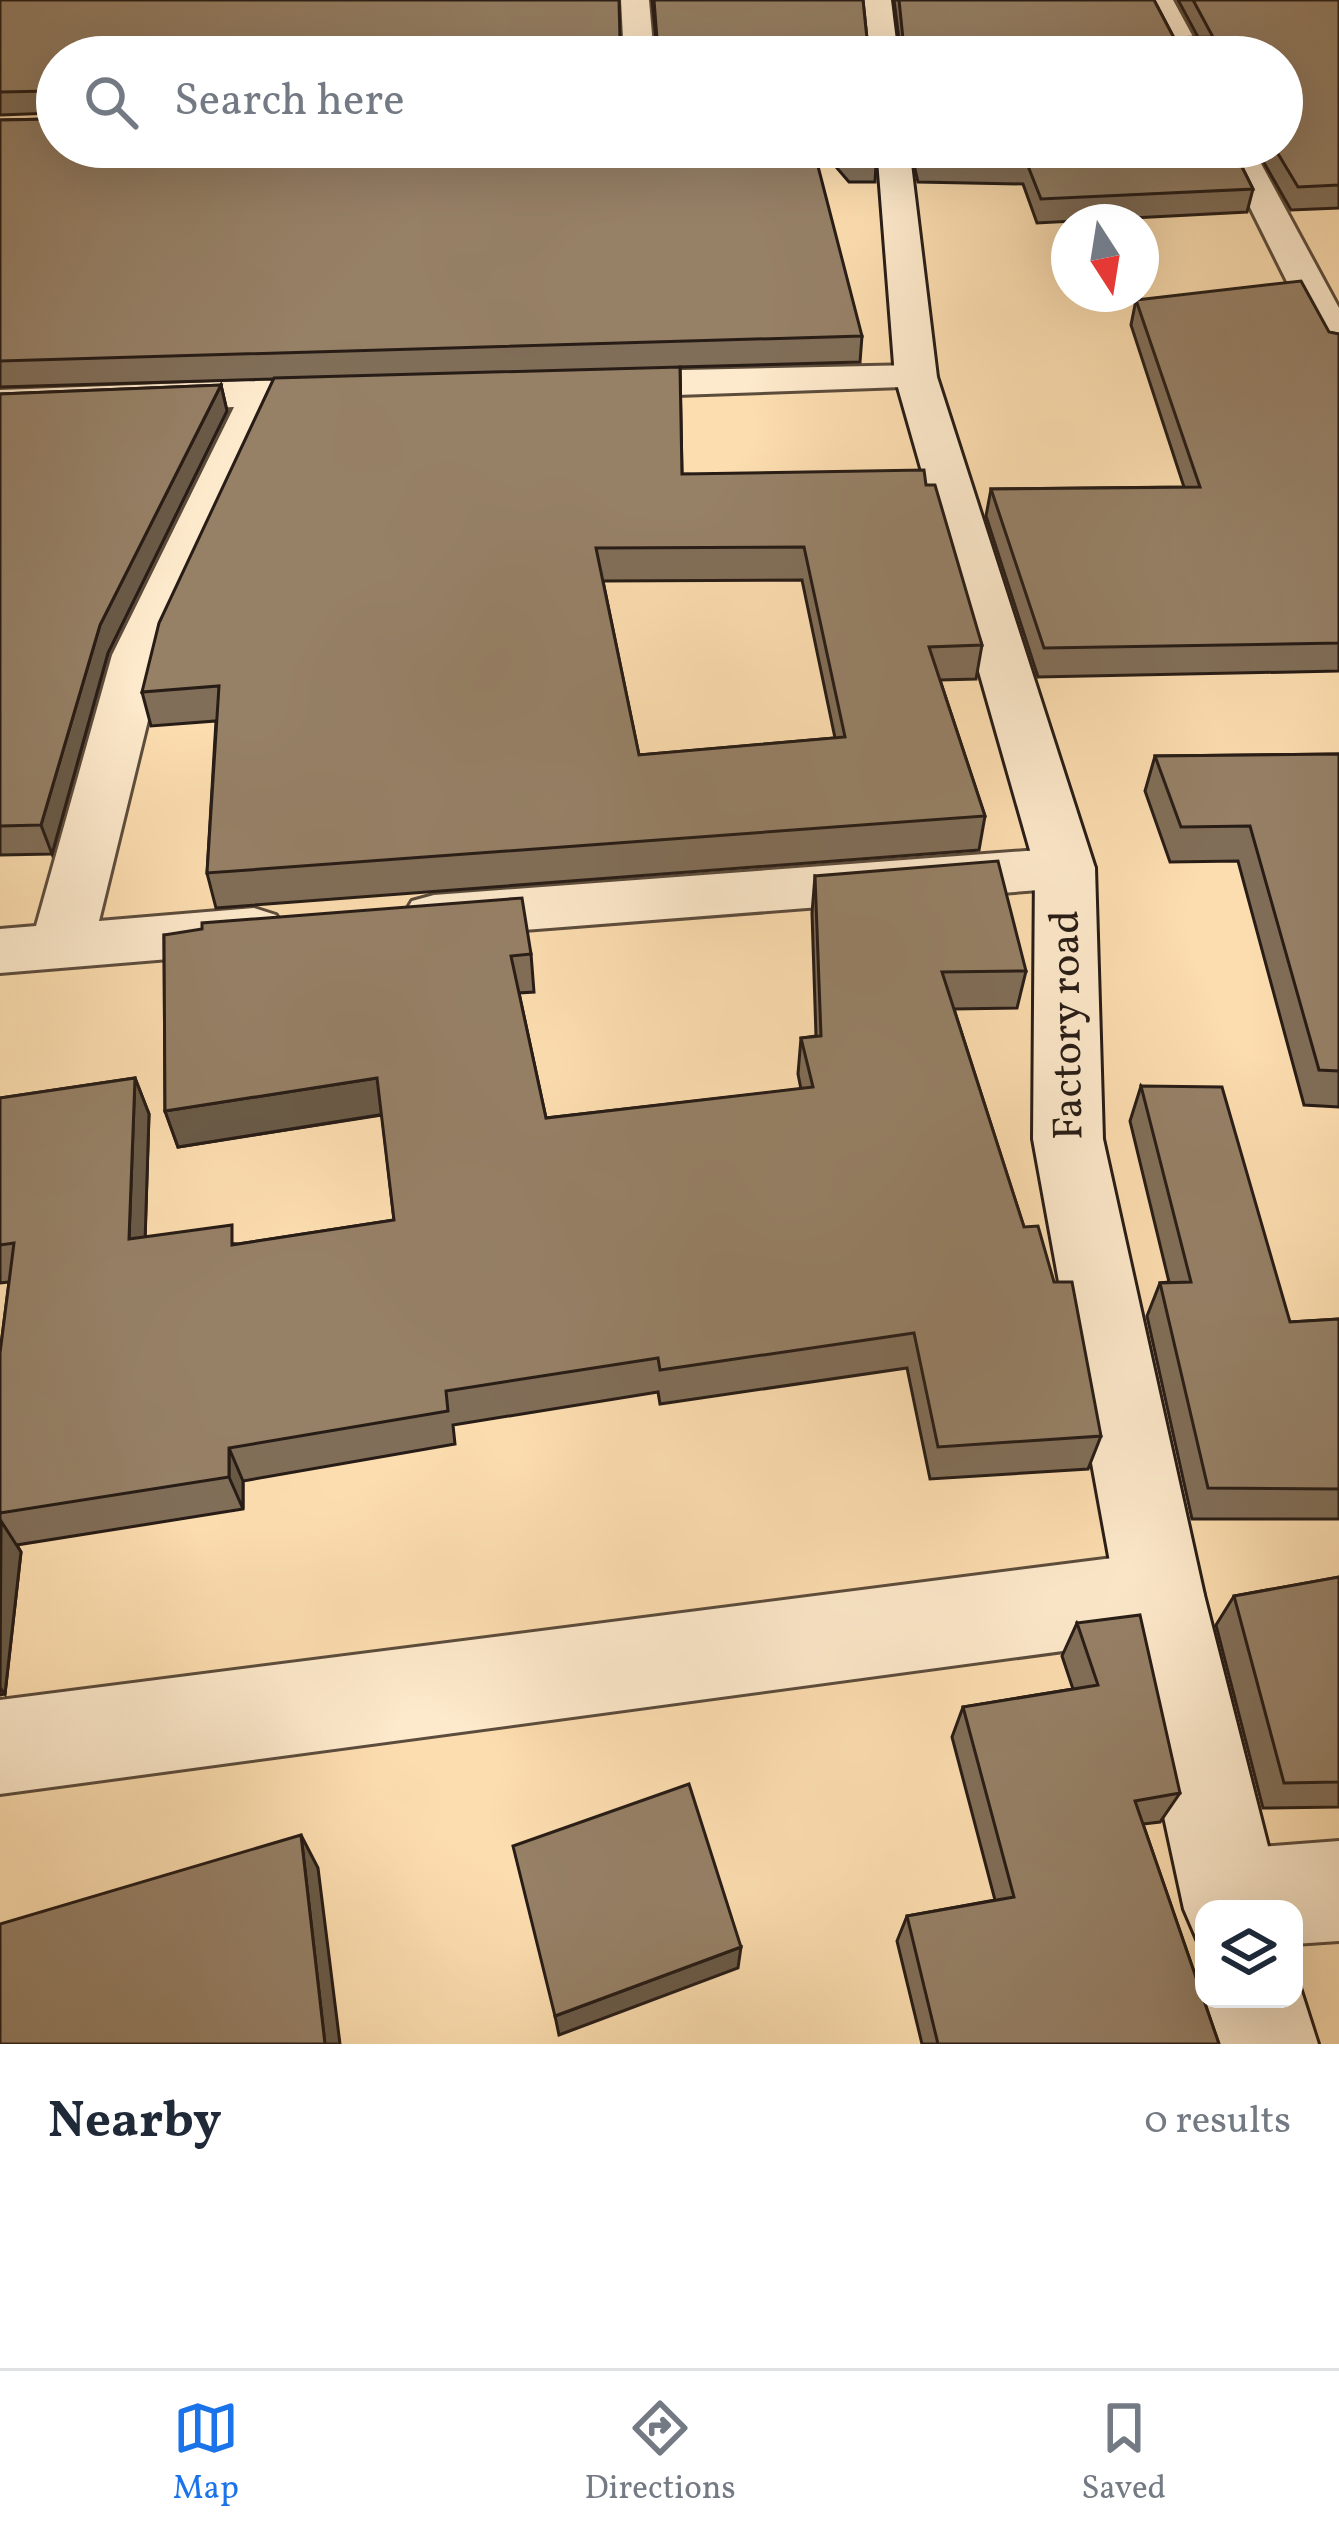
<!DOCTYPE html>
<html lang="en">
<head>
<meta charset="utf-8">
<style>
	:root { --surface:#fff; --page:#f6f6f7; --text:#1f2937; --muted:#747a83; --line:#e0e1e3; --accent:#1a73e8 }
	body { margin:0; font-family:Vollkorn,serif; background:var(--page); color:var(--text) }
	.controls { position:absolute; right:36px; bottom:36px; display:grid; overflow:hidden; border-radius:24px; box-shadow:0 12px 48px #0002 }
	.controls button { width:108px; height:108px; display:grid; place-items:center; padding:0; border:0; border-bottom:3px solid var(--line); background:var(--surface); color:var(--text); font:60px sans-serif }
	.compass { position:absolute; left:1051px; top:204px; width:108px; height:108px; border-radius:50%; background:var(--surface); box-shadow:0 12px 48px #0002; rotate:168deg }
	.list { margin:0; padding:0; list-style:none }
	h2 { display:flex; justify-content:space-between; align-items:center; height:156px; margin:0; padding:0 48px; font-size:51px }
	h2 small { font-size:39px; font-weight:400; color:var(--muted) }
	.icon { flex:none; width:66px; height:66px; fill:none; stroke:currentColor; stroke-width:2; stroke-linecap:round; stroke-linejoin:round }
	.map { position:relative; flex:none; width:1339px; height:2044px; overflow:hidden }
	.search { position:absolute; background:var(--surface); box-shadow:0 12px 48px #0002; left:36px; right:36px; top:36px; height:132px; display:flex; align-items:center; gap:30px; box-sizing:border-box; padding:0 42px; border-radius:66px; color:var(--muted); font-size:45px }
	.sheet { height:324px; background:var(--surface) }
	nav { display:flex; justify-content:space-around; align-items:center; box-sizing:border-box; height:168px; border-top:3px solid var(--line); background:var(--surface); font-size:33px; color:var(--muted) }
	nav a { display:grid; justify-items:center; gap:6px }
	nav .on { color:var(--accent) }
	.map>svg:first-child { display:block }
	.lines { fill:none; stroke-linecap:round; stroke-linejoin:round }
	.street-casing { stroke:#5c4c3c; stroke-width:6 }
	.secondary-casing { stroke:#271c16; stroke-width:6 }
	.street { fill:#fde9cb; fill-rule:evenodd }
	.secondary { fill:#fde9cb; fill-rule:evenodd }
	.wall { fill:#816e58; stroke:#271c16; stroke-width:3; fill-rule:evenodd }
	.shaded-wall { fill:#695a47; stroke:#271c16; stroke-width:3 }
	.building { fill:#968066; stroke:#271c16; stroke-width:3; fill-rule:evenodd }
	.labels { text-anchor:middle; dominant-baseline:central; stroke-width:12; stroke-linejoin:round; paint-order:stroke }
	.street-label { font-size:42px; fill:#271c16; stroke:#fde9cb }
</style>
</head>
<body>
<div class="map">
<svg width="1339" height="2044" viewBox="0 0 1339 2044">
	<rect width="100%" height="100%" fill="#fcddaf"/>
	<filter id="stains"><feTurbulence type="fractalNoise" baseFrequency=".00167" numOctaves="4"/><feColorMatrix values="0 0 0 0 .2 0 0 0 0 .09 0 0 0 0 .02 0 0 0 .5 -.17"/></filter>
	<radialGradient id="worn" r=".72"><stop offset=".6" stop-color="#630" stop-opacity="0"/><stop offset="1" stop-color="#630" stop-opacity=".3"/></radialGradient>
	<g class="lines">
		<defs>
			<g id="street">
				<polygon points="621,0 649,0 654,57 624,57"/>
				<polygon points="1145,0 1173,0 1204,57 1174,57"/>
				<polygon points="1220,147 1252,147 1339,308 1339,358 1325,355 1319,346"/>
				<polygon points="916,365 931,368 937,377 931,386 590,398 575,394 569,385 575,376 590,372"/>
				<polygon points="354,377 369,381 375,390 369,399 277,405 164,655 99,921 254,908 276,915 285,930 276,945 254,952 0,973 0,929 36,926 112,655 234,407 0,416 0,390"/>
				<polygon points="1065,848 1086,854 1095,868 1086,882 1065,888 434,937 412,931 403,916 412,901 434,895"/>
				<polygon points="1160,1552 1191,1565 1204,1595 1191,1625 1160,1638 0,1794 0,1700"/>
				<polygon points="1339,1841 1339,1941 1294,1944 1294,1909 1204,1909 1204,1937 1197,1934 1182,1899 1197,1864 1232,1849"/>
			</g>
			<g id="secondary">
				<polygon points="863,0 891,0 898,57 868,57"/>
				<polygon points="877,147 909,147 937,377 1095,868 1103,1139 1204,1595 1284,1909 1204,1909 1204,1946 1199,1944 1184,1909 1116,1595 1033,1139 1035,868 895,377"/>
				<polygon points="1294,1969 1318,2044 1214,2044 1203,1999 1204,1998 1294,1999"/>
			</g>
		</defs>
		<use href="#street" class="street-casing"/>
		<use href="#secondary" class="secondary-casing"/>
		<use href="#street" class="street"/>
		<use href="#secondary" class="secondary"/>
	</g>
	<g class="wall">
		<path d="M0 0 620 39H656L652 0H863L867 39H899L894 0H1154L1174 38 1198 37 1178 0H1339V208L1291 210 1255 147H1282V57H57L862 336 860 362 680 367 682 474 926 485 982 645 976 679 940 680 985 816 979 850 216 908 207 873 216 721 151 726 142 692 274 379 0 387V120L51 119 53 113 0 115ZM802 580 835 738 639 755 603 581Z"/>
		<polygon points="819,147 877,147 875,182 849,182"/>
		<polygon points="910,147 1232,147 1253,189 1247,212 1037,223 1023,184 918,182"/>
		<polygon points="1136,300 1339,334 1339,671 1038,677 986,516 991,489 1184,487 1131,325"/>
		<polygon points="221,385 227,411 108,653 52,854 0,855 0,394"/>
		<polygon points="1339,754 1339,1107 1304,1105 1238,861 1170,862 1145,791 1155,756"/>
		<polygon points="815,876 1026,971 1017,1008 954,1009 1024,1227 1101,1436 1088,1469 930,1479 907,1368 660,1404 658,1392 453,1425 455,1444 243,1481 243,1509 17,1545 21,1552 5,1694 0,1695 0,1353 9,1282 0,1283 0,1098 135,1078 149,1114 145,1237 238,1244 394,1220 382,1115 178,1147 165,1111 164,935 531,954 534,992 519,993 546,1118 801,1089 798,1074 801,1038 816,1036 812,913"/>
		<polygon points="1141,1086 1290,1322 1339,1319 1339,1519 1192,1519 1147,1316 1160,1283 1169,1282 1130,1121"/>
		<polygon points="1339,1577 1339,1807 1263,1808 1216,1625 1234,1596"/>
		<polygon points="1077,1623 1180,1793 1160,1822 1143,1824 1219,2044 922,2044 897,1941 907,1916 995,1900 952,1737 963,1707 1073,1689 1062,1656"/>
	</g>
	<g class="shaded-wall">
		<polygon points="221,385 227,411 108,653 52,854 41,825 100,625"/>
		<polygon points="135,1078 149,1114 144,1275 129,1239"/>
		<polygon points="377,1078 385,1114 178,1147 165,1111"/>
		<polygon points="229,1448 243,1481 243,1509 229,1477"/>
		<polygon points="1,1521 21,1552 5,1694 0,1688"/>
		<polygon points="301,1835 318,1868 340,2044 325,2044"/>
		<polygon points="741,1947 738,1968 559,2035 555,2016"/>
	</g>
	<g class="building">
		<polygon points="0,0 619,0 620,39 657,39 654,0 863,0 867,39 903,39 899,0 1154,0 1174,38 1213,37 1193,0 1339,0 1339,185 1298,187 1274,147 1282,147 1282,57 57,57 57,147 813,147 862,336 0,361 0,120 51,119 56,95 51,91 0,92"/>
		<polygon points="840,147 877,147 877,159 851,159"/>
		<polygon points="917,147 1232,147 1253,189 1041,199 1026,161 920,159"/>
		<polygon points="1301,281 1329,332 1339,334 1339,643 1044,648 991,489 1200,487 1136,300"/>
		<path d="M680 367 682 474 924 470 926 485H935L982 645 929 647 985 816 207 873 219 686 142 692 159 623 274 378ZM804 547 845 737 639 755 596 548Z"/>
		<polygon points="221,385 100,625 41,825 0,826 0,394"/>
		<polygon points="1339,754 1339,1071 1319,1070 1250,826 1181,827 1155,756"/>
		<polygon points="998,861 1026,971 942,972 1024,1227 1038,1226 1054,1282 1072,1282 1101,1436 938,1447 914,1333 660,1370 658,1358 446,1391 448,1411 229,1448 229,1477 0,1513 0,1353 14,1243 0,1245 0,1098 135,1078 129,1239 232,1225 232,1245 394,1220 377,1078 165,1111 164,935 202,929 202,923 522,898 531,954 511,956 546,1118 813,1087 801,1038 821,1036 815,876"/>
		<polygon points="1141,1086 1222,1087 1290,1322 1339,1319 1339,1489 1208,1488 1160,1283 1191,1282"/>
		<polygon points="1339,1577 1339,1782 1284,1783 1234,1596"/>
		<polygon points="1140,1615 1180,1793 1135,1801 1219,2044 938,2044 907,1916 1014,1897 963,1707 1098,1685 1077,1623"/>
		<polygon points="689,1784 741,1947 555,2016 513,1846"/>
		<polygon points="301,1835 325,2044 0,2044 0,1924"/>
	</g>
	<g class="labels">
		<g class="street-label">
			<text transform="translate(1069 1025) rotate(-91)">Factory road</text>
		</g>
	</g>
	<rect width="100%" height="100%" filter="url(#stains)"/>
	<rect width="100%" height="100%" fill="url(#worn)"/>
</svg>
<div class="controls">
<button><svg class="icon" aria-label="layers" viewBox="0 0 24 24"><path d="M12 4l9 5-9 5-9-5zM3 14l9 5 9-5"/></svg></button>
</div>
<svg class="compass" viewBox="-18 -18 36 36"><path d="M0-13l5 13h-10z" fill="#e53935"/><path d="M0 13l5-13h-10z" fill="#747a83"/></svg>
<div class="search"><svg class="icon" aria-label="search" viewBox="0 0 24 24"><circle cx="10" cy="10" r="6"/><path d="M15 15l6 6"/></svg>Search here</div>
</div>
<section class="sheet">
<h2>Nearby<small>0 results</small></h2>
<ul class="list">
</ul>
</section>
<nav>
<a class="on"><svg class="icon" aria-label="map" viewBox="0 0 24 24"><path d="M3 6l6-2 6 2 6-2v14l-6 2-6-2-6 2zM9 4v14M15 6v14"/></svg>Map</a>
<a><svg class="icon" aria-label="directions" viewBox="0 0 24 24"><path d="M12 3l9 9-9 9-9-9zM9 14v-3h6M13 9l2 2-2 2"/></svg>Directions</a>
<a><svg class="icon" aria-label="saved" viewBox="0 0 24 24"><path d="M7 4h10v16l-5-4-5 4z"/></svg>Saved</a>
</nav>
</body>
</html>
